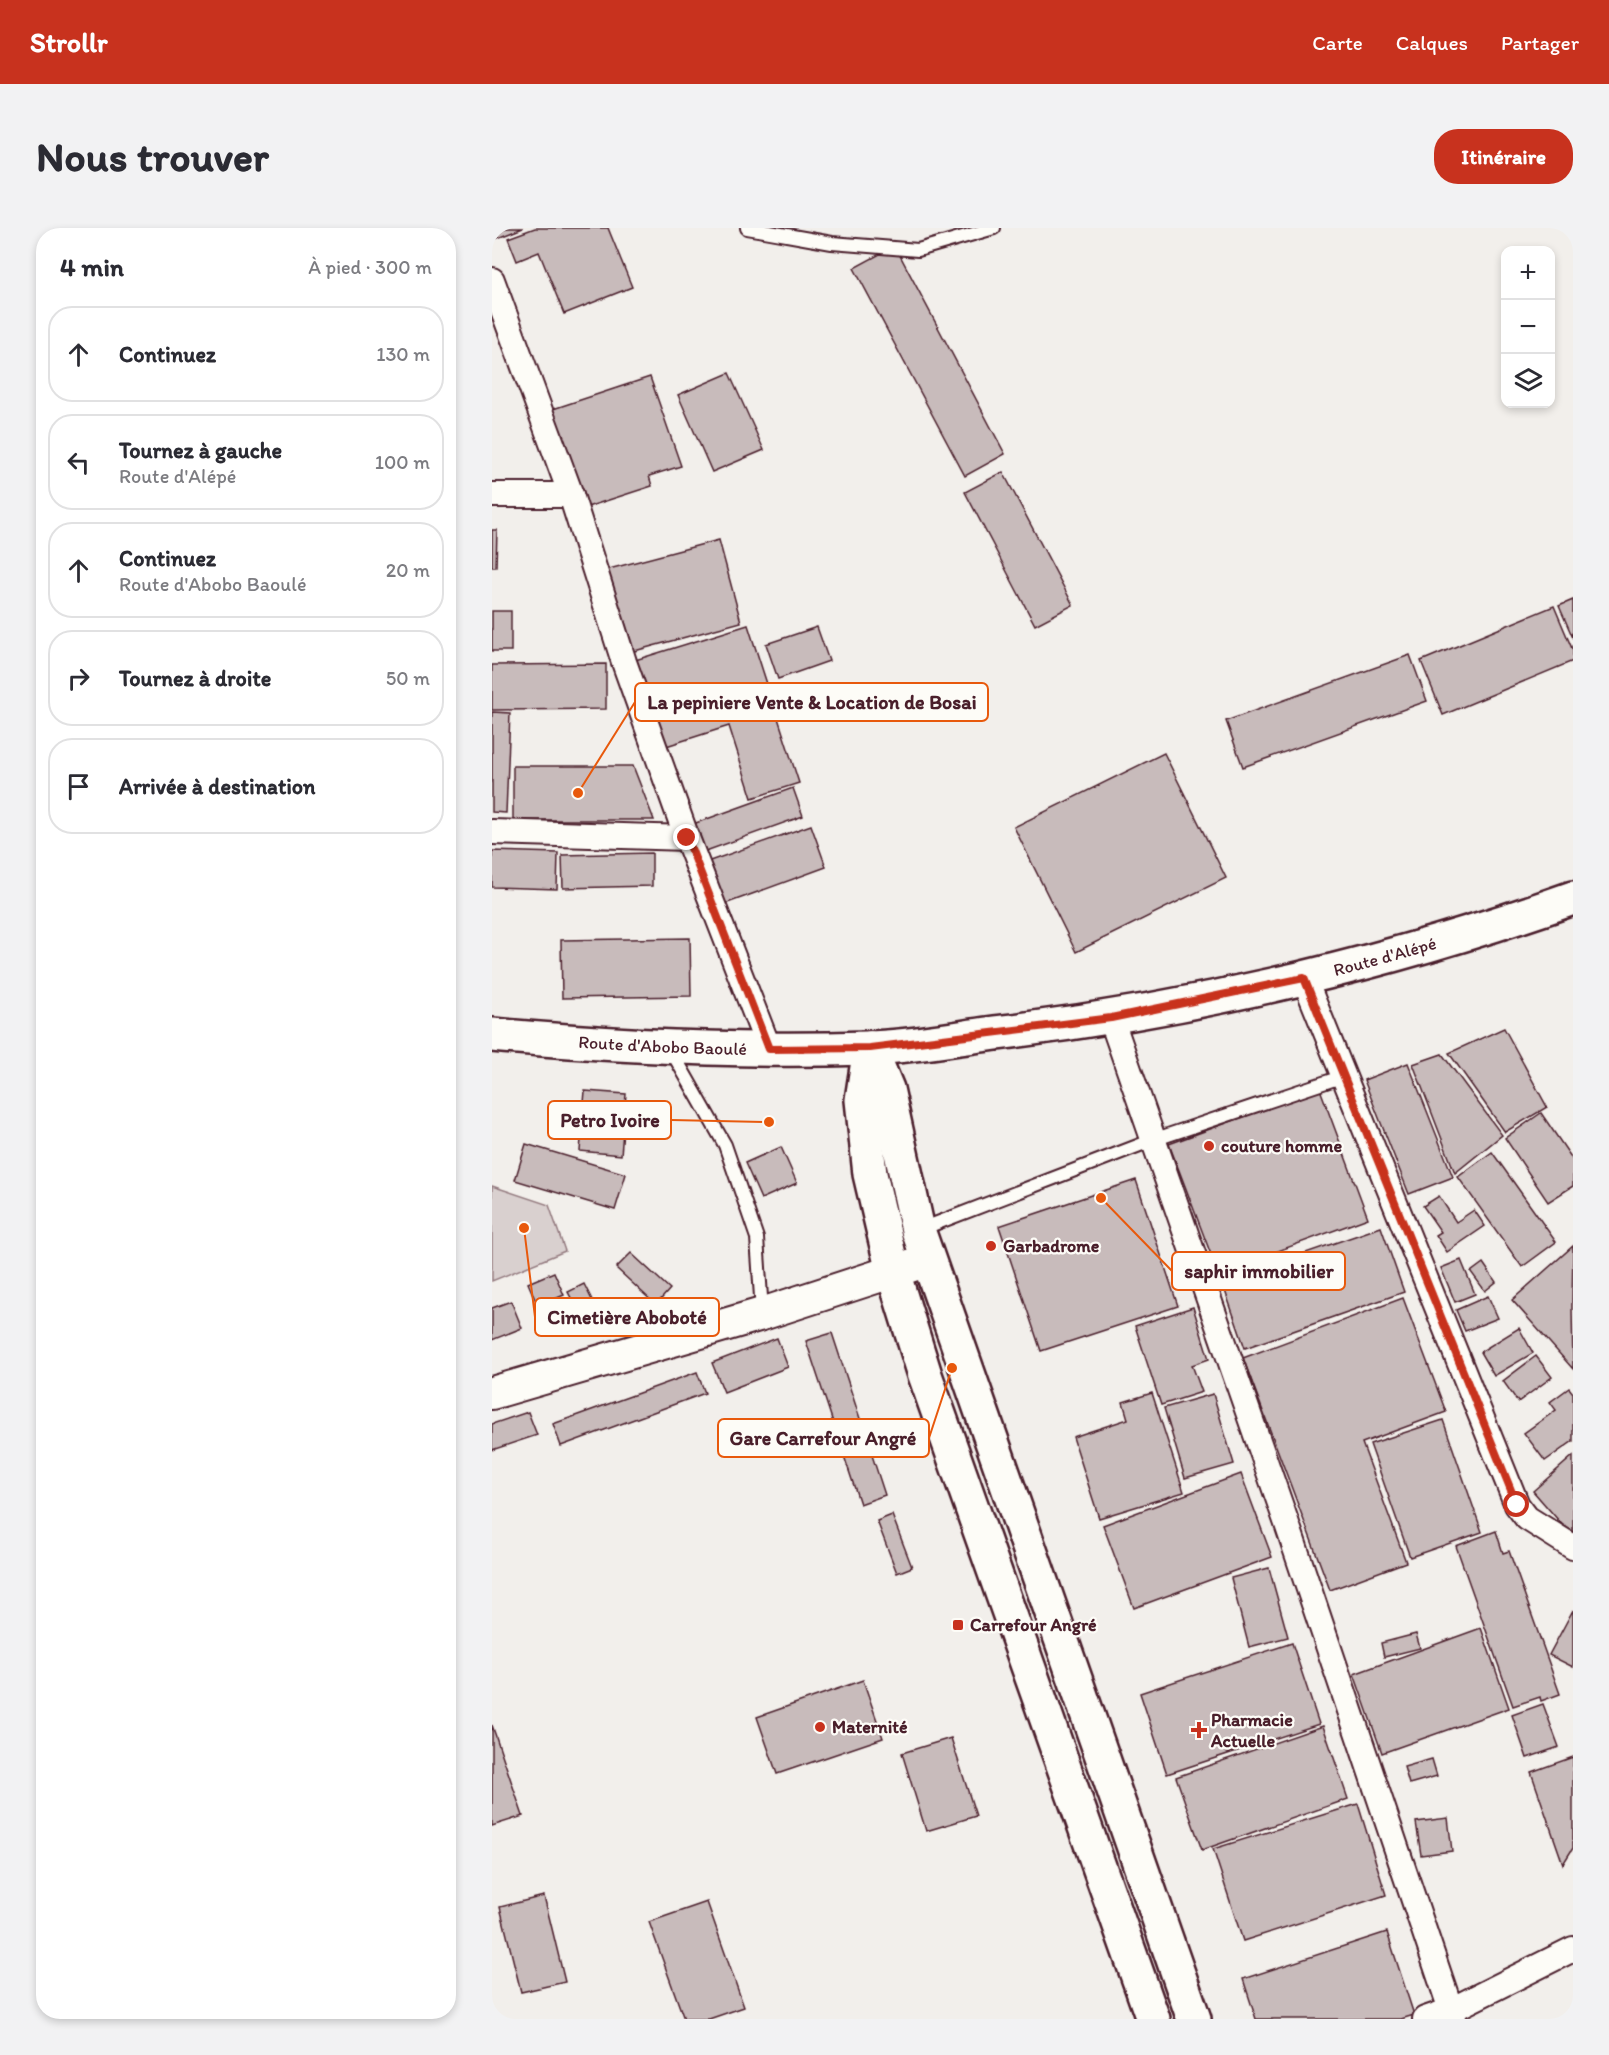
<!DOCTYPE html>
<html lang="fr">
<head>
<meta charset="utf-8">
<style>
	:root { --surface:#fff; --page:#f2f2f3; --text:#2b2b33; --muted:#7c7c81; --line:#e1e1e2; --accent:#c8321e }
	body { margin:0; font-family:Itim,sans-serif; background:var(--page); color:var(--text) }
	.controls { position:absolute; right:18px; top:18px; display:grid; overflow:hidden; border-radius:12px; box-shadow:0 3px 9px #0003 }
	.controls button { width:54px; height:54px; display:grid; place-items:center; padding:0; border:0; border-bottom:2px solid var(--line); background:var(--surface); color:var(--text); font:30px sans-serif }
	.stop { position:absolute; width:18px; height:18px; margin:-14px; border:4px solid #c8321e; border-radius:50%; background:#fff }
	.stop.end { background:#c8321e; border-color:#fff; box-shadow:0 2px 6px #0008 }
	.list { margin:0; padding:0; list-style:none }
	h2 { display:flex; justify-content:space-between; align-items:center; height:78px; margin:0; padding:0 24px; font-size:26px }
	h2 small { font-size:20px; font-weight:400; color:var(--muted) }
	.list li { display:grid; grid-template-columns:39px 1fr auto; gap:18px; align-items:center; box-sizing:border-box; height:96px; margin:0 12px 12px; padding:0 12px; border:2px solid var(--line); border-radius:24px }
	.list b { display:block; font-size:22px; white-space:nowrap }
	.list p { margin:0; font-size:20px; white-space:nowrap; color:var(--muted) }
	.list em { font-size:20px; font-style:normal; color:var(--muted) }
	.icon { flex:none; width:33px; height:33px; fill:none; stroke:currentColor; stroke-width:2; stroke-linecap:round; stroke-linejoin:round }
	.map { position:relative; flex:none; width:1081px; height:1791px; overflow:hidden; border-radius:24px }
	header { display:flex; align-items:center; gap:36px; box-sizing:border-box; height:84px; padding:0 30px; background:var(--accent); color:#fff }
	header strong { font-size:28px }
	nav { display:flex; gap:33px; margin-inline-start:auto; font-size:21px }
	.intro { display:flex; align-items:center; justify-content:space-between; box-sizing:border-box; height:144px; padding:0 36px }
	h1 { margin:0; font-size:42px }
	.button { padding:15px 27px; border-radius:24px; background:var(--accent); color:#fff; font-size:21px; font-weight:700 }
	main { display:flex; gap:36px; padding:0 36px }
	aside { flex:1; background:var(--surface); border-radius:24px; box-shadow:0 3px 9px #0003 }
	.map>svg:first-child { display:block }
	.green { fill:#d9d0cf; stroke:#92787d; stroke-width:1.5 }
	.building { fill:#c8bbbb; stroke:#4a1f2b; stroke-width:1.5 }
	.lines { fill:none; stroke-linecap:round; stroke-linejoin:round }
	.service-casing { stroke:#4a1f2b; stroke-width:16 }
	.minor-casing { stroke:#4a1f2b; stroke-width:28 }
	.tertiary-casing { stroke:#4a1f2b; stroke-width:36 }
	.secondary-casing { stroke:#4a1f2b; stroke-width:38 }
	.service { stroke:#fdfcf7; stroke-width:12 }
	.minor { stroke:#fdfcf7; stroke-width:24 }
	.tertiary { stroke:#fdfcf7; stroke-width:32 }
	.secondary { stroke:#fdfcf7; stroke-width:33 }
	.route { stroke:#c8321e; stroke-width:8 }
	.poi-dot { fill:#c8321e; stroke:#fdfcf7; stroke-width:2 }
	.labels { text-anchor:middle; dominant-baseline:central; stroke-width:4.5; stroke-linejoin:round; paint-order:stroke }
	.street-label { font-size:18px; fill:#4a1f2b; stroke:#fdfcf7 }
	.poi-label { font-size:18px; font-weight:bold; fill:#4a1f2b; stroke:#fdfcf7; text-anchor:start }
	.leader { fill:none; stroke:#e8590c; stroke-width:2 }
	.callout-dot { fill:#e8590c; stroke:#fdfcf7; stroke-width:2 }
	.callout { fill:#fdfcf7; stroke:#e8590c; stroke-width:2 }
	.callout-label { font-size:20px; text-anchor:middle; font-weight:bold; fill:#4a1f2b }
</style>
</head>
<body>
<header>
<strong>Strollr</strong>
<nav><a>Carte</a><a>Calques</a><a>Partager</a></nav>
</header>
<div class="intro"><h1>Nous trouver</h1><a class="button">Itinéraire</a></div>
<main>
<aside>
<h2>4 min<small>À pied · 300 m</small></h2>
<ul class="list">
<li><svg class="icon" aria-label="ahead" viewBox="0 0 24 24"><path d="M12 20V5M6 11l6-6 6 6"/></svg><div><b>Continuez</b></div><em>130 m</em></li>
<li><svg class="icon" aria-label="left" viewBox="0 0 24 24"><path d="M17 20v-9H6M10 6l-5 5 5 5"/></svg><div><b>Tournez à gauche</b><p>Route d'Alépé</p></div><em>100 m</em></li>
<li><svg class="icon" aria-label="ahead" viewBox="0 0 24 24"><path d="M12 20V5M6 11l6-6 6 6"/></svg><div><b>Continuez</b><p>Route d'Abobo Baoulé</p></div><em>20 m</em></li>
<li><svg class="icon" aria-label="right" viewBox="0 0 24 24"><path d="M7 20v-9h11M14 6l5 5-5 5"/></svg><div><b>Tournez à droite</b></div><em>50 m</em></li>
<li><svg class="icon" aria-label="arrive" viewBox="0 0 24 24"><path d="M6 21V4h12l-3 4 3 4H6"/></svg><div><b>Arrivée à destination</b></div></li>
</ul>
</aside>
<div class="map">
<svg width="1081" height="1791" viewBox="0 0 1081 1791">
	<rect width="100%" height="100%" fill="#f2efeb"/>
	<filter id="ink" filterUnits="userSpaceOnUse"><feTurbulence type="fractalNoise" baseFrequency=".0167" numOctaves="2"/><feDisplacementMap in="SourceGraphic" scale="12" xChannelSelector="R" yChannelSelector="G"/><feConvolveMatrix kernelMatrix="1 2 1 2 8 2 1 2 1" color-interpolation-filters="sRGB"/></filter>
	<g filter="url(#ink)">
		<polygon class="green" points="0,958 57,977 73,1023 0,1053"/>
		<g class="building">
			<polygon points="0,0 31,0 3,11"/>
			<polygon points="43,0 116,0 140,59 72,86 47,24 25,33 16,10"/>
			<polygon points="403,18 513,226 473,248 362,40"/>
			<polygon points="237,145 272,222 220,244 186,167"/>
			<polygon points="158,149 189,238 157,248 160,258 92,280 58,182"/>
			<polygon points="511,244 581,377 543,397 473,264"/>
			<polygon points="0,302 5,302 4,339 0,339"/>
			<polygon points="227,312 249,394 135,425 113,342"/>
			<polygon points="1081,372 1081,410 1067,378"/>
			<polygon points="1062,378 1081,423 1081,433 951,487 929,433"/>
			<rect x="0" y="383" width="19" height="40"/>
			<polygon points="256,397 307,555 260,570 237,498 168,520 140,433"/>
			<polygon points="325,399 337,433 286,451 274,416"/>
			<polygon points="918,427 935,473 751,539 734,493"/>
			<polygon points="114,436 114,481 0,482 0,437"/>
			<polygon points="0,484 18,485 14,585 0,584"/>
			<polygon points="672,525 734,650 584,724 522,599"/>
			<polygon points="21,538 141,538 162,592 21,592"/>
			<polygon points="301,560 311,588 211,624 201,596"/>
			<polygon points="319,597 334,639 230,677 215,634"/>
			<polygon points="0,623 66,625 65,661 0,659"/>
			<polygon points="160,625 160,658 71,660 70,627"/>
			<polygon points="198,710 199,768 70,770 69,712"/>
			<polygon points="1012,800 1055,879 1013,904 957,825"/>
			<polygon points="950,826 1010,907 963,945 921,836"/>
			<polygon points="916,835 961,949 917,966 872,852"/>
			<polygon points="828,861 876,990 726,1045 677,916"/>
			<polygon points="93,863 134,866 129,927 88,923"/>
			<polygon points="1049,885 1081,932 1081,958 1056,974 1013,910"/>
			<polygon points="34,916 134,946 123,982 23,952"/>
			<polygon points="289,919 305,955 269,971 253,935"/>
			<polygon points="1000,924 1064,1014 1030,1039 966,949"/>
			<polygon points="644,952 686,1078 549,1123 507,998"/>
			<polygon points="947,968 964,994 982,982 993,998 955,1024 944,1007 949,1004 931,978"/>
			<polygon points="889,999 912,1064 753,1120 730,1054"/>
			<polygon points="1081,1018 1080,1079 1081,1141 1020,1072"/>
			<polygon points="139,1025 178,1061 164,1077 124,1040"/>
			<polygon points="969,1032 983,1066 963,1074 949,1040"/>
			<polygon points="991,1035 1004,1054 993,1063 979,1044"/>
			<polygon points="62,1044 72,1067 46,1078 36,1055"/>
			<polygon points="92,1056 108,1088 93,1096 76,1064"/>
			<polygon points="996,1068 1006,1090 973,1103 964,1082"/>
			<polygon points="911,1070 954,1184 870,1215 914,1334 838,1362 751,1130"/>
			<polygon points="19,1073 30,1100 0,1112 0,1080"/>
			<polygon points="701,1079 717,1131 700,1137 710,1164 669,1177 643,1098"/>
			<polygon points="1027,1100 1041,1125 1002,1148 988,1124"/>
			<polygon points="340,1105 393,1267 368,1276 314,1113"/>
			<polygon points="285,1110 296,1139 232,1164 220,1135"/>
			<polygon points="1044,1128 1060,1149 1026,1174 1011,1153"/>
			<polygon points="205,1144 213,1165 69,1218 61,1196"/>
			<polygon points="1077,1160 1081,1165 1081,1213 1053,1233 1032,1205 1064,1182 1058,1174"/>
			<polygon points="660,1165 692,1264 607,1290 581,1209 636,1191 631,1174"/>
			<polygon points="721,1166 742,1236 693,1250 672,1180"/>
			<polygon points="36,1184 45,1207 0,1222 0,1196"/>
			<polygon points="951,1192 990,1304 918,1329 878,1216"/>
			<polygon points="1081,1228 1081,1309 1041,1263"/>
			<polygon points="749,1246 780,1329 642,1380 611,1297"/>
			<polygon points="400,1287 420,1339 405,1345 385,1293"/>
			<polygon points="1004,1303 1011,1325 1017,1323 1068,1466 1049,1473 1048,1469 1021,1478 964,1318"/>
			<polygon points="777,1340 796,1409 757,1419 739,1350"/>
			<polygon points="1081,1382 1081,1439 1057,1427"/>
			<polygon points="989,1400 1017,1480 890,1525 862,1446"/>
			<polygon points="924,1406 928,1420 892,1429 889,1415"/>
			<polygon points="800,1415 827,1496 675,1546 648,1465"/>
			<polygon points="371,1452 391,1510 285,1546 265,1489"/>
			<polygon points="1051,1476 1067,1519 1035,1530 1020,1487"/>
			<polygon points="0,1497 31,1588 0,1598"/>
			<polygon points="831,1498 856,1571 710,1622 684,1549"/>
			<polygon points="459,1510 484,1588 434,1603 410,1525"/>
			<polygon points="1081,1529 1081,1620 1071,1636 1039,1544"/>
			<polygon points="940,1531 945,1548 917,1556 912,1539"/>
			<polygon points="866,1576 894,1667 751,1713 721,1621"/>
			<polygon points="956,1590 960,1623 929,1627 924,1594"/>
			<polygon points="52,1668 73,1754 29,1764 8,1679"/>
			<polygon points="215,1674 252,1779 217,1791 192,1791 157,1694"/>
			<polygon points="895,1704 922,1787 909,1791 764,1791 751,1751"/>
		</g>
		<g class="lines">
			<defs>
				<g id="service">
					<polyline points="255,0 340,15 426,22 502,0"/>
					<polyline points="180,824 233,917 265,1010 270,1084"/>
					<polyline points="427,1002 661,912 852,848"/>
				</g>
				<g id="minor">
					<polyline points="0,52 79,267"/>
					<polyline points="0,267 79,267 132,434 195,610 277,821"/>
					<polyline points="0,604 195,610"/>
					<polyline points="812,750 1025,1277 1035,1290 1081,1319"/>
					<polyline points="619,790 794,1293 962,1791"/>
					<polyline points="933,1791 959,1782 1081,1721"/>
				</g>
				<polyline id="tertiary" points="0,1165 270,1086 436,1032"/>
				<g id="secondary">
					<path id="s1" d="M0 807C124 818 251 824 375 820 421 819 467 809 512 804 706 780 898 735 1081 670"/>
					<polyline points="378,820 395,861 426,1002 702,1791"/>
					<polyline points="378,820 370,872 378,946 401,1044 433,1147 661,1791"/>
				</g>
			</defs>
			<use href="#service" class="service-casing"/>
			<use href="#minor" class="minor-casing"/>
			<use href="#tertiary" class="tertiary-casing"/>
			<use href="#secondary" class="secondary-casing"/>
			<use href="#service" class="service"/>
			<use href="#minor" class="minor"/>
			<use href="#tertiary" class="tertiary"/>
			<use href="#secondary" class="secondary"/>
		</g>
	</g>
	<g class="lines" filter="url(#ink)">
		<polyline class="route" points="195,610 277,821 378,820 619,790 812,750 1025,1277"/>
	</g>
	<g class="poi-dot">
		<circle cx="717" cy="918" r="6"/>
		<circle cx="499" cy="1018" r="6"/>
		<rect x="460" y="1391" width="12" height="12" rx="3"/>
		<circle cx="328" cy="1499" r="6"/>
		<path d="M704 1493h6v6h6v6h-6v6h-6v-6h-6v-6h6z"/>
	</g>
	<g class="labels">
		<g class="street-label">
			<text stroke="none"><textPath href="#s1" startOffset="902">Route d'Alépé</textPath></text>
			<text stroke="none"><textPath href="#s1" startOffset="171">Route d'Abobo Baoulé</textPath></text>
		</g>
		<g class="poi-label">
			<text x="729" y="918">couture homme</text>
			<text x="511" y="1018">Garbadrome</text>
			<text x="478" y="1397">Carrefour Angré</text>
			<text x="719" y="1492">Pharmacie<tspan x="719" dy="21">Actuelle</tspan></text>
			<text x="340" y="1499">Maternité</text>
		</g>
	</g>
	<path class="leader" d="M86 565L143 474M277 894L179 892M609 970L680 1043M32 1000L43 1089M460 1140L437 1210"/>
	<g class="callout-dot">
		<circle cx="86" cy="565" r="6"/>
		<circle cx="277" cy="894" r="6"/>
		<circle cx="609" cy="970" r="6"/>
		<circle cx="32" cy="1000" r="6"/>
		<circle cx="460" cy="1140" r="6"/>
	</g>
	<g class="callout">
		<rect x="143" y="455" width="353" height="38" rx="6"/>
		<rect x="56" y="873" width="123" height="38" rx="6"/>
		<rect x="680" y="1024" width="173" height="38" rx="6"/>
		<rect x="43" y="1070" width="184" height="38" rx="6"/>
		<rect x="226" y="1191" width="211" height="38" rx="6"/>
	</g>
	<g class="callout-label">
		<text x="320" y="481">La pepiniere Vente &amp; Location de Bosai</text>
		<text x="118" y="899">Petro Ivoire</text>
		<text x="767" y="1050">saphir immobilier</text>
		<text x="135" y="1096">Cimetière Aboboté</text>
		<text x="331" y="1217">Gare Carrefour Angré</text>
	</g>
</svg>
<div class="controls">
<button>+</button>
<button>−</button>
<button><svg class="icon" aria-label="layers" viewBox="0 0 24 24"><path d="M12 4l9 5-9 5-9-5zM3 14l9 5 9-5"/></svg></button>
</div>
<div class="stop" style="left:1025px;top:1277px"></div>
<div class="stop end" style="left:195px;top:610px"></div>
</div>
</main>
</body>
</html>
